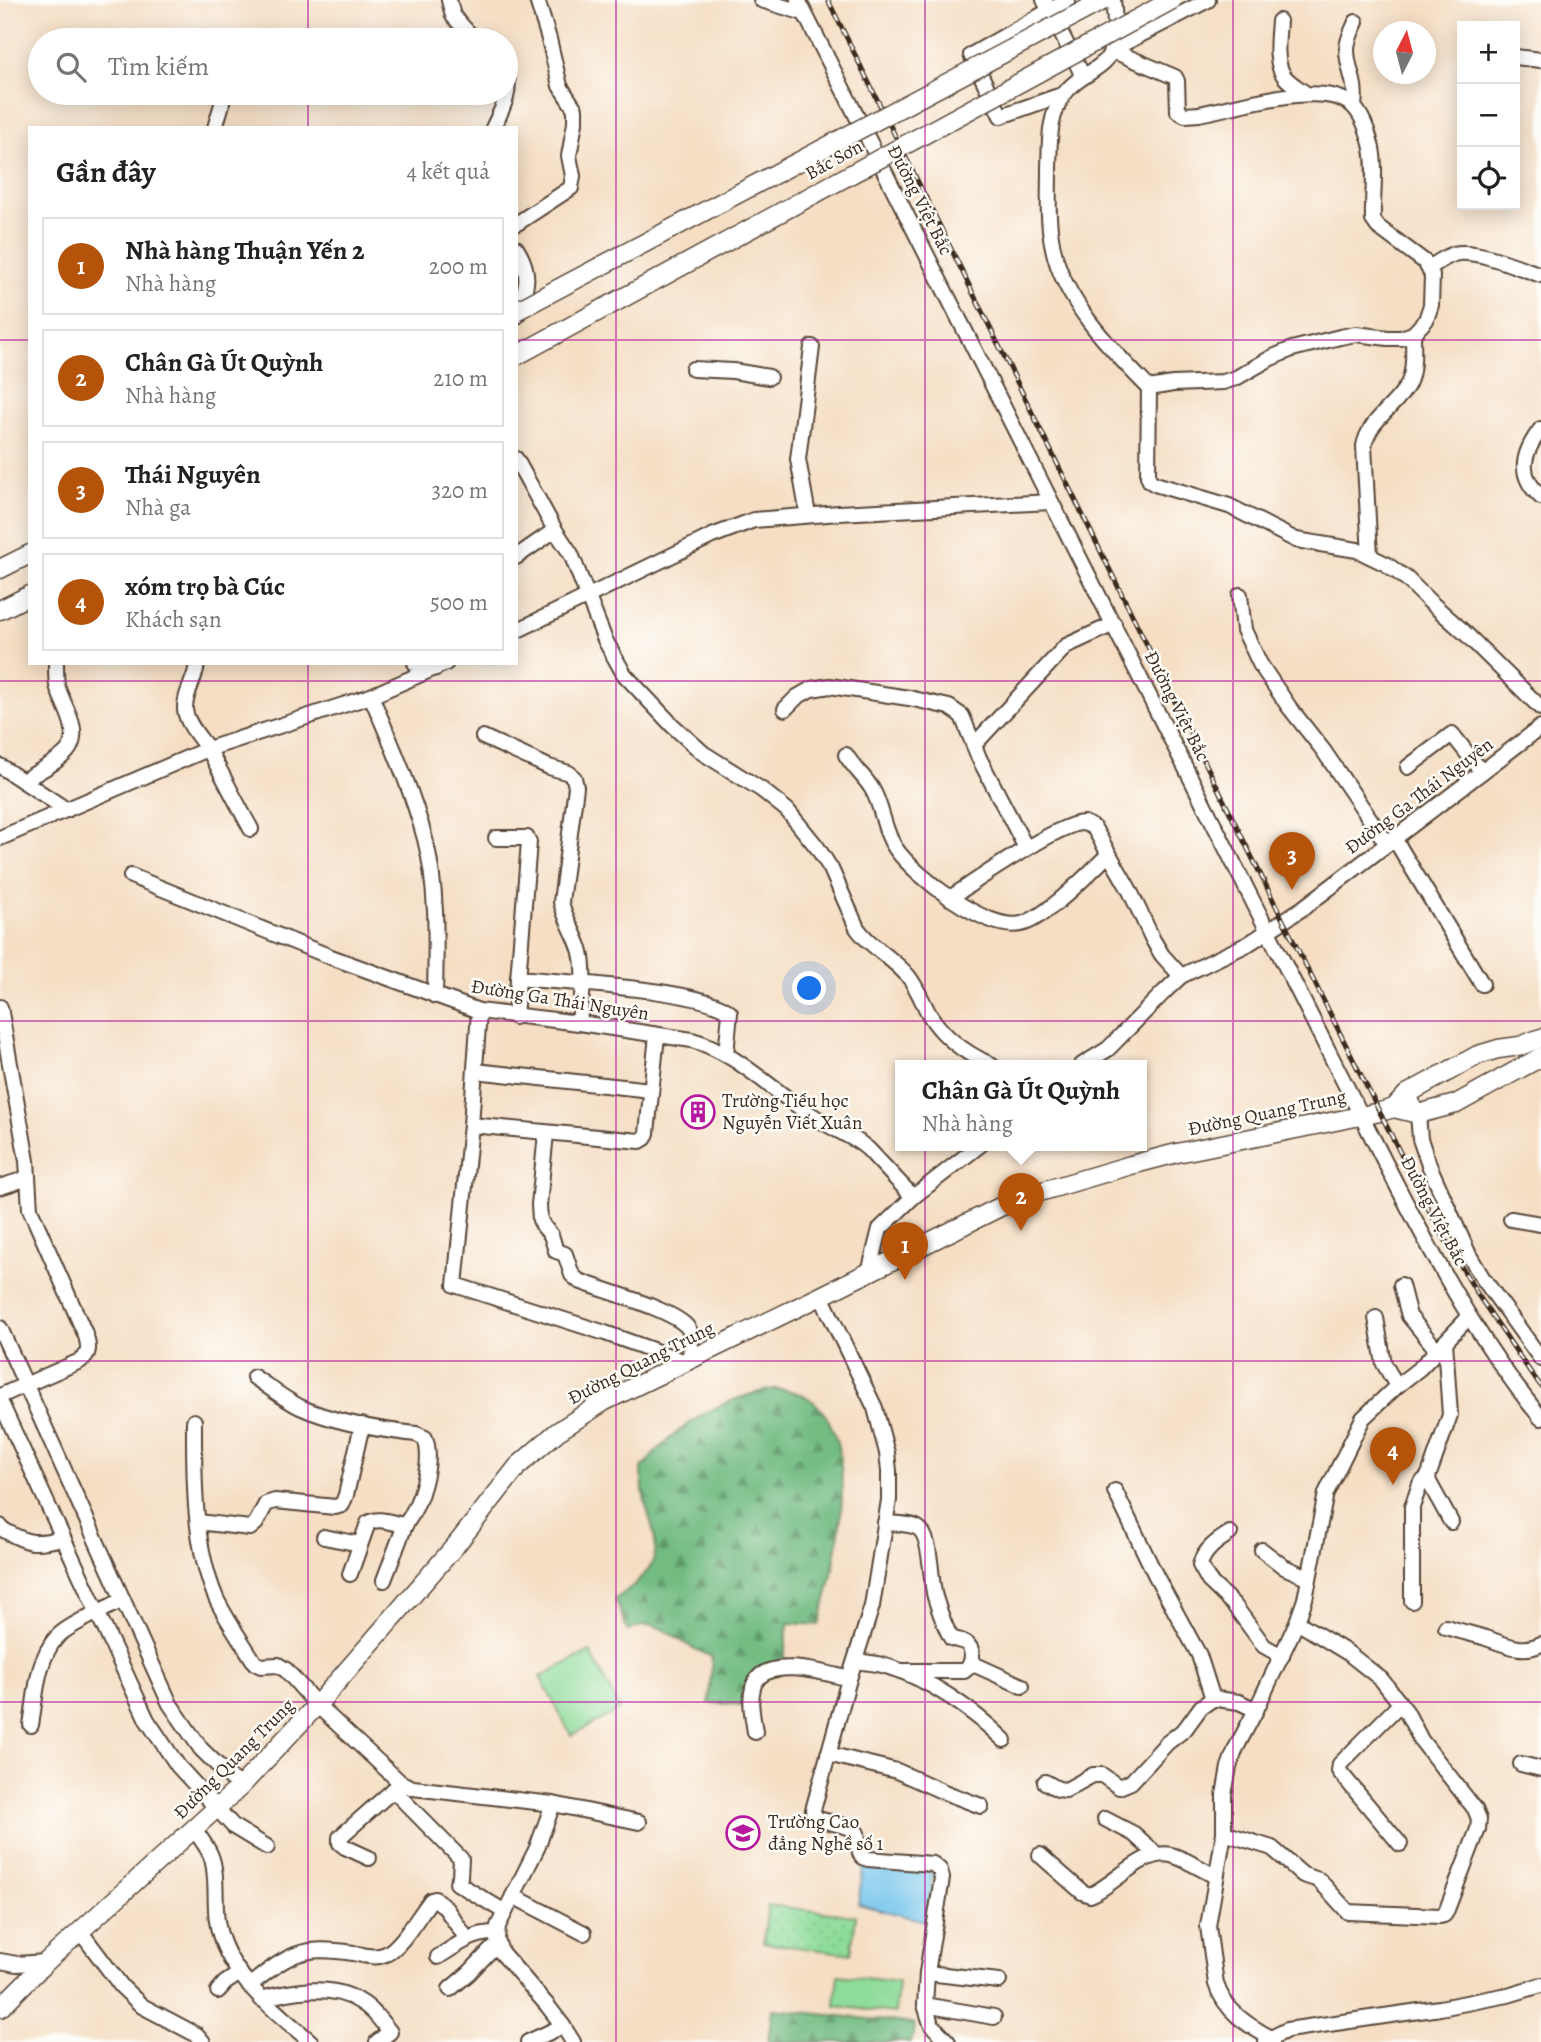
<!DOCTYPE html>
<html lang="vi">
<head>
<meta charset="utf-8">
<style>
	:root { --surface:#fff; --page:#f2f2f2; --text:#222; --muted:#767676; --line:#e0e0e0; --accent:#b45309 }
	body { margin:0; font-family:Alegreya,serif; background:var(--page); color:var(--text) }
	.controls { position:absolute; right:21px; top:21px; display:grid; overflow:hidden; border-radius:0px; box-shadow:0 4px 18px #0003 }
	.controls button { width:63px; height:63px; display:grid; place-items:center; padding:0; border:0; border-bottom:2px solid var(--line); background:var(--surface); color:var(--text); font:35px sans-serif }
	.compass { position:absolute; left:1373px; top:21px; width:63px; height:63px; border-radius:50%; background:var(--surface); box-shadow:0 4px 18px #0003; rotate:6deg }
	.you { position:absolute; left:810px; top:989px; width:24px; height:24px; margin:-18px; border:5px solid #fff; border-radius:50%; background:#1a73e8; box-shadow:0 0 0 10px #1a73e833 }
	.badge { display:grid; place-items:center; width:46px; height:46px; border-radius:50%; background:var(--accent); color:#fff; font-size:23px; font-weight:700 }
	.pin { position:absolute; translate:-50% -58px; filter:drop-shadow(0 2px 4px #0008) }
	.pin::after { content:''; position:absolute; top:37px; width:24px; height:21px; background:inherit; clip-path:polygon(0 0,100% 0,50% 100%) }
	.popup { position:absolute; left:895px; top:1060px; width:252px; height:91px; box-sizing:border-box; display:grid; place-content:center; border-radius:0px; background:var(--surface); filter:drop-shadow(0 2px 5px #0005); font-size:23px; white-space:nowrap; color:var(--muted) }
	.popup b { font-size:26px; color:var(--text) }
	.popup::after { content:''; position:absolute; left:50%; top:100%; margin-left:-14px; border:14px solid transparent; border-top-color:var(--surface) }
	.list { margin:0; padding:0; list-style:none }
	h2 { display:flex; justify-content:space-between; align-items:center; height:91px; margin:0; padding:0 28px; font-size:30px }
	h2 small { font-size:23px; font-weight:400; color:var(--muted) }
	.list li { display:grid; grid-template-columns:46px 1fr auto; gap:21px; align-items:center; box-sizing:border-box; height:98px; margin:0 14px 14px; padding:0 14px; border:2px solid var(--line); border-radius:0px }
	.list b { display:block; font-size:26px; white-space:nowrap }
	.list p { margin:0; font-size:23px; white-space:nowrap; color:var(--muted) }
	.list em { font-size:23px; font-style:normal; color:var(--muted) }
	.icon { flex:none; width:38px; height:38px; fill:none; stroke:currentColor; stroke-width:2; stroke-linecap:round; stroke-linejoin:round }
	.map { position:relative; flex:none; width:1541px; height:2042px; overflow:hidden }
	.search { position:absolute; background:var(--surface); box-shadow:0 4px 18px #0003; left:28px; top:28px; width:490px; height:77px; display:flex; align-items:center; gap:18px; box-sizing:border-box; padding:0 24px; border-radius:38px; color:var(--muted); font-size:26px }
	.panel { position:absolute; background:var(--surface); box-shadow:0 4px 18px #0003; left:28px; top:126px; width:490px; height:539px; border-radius:0px }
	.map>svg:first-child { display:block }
	.grass { fill:url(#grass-dots); stroke:#64835c; stroke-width:2 }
	.forest { fill:url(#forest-firs); stroke:#567350; stroke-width:2 }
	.pitch { fill:#8edc9a; stroke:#64835c; stroke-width:2 }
	.water { fill:#71c3ed; stroke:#567686; stroke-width:2 }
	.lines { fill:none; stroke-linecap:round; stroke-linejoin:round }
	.minor-casing { stroke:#574537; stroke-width:18 }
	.major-casing { stroke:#574537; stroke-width:21 }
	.minor { stroke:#fff; stroke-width:14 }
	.major { stroke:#fff; stroke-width:18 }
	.rail-casing { stroke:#3b2a1e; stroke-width:5 }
	.rail { stroke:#fdfcf7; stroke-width:2.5; stroke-dasharray:8; stroke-linecap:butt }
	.major-bridge-casing { stroke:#574537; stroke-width:21; stroke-linecap:butt }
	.major-bridge { stroke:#fff; stroke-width:18 }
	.grid { fill:none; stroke:#b5179e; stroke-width:2; stroke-opacity:0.55 }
	.labels { text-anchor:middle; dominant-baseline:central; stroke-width:5; stroke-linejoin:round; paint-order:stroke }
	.street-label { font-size:19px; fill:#3b2a1e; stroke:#fdfcf7 }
	.poi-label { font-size:19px; fill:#3b2a1e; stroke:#fdfcf7; text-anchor:start }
</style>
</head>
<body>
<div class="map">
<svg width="1541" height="2042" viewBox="0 0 1541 2042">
	<defs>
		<pattern id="grass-dots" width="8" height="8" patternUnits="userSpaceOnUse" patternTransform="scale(1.75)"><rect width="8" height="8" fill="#8edc9a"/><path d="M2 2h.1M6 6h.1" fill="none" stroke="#7bbd84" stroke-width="1.8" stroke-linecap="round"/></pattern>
		<pattern id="forest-firs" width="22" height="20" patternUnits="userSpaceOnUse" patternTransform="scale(1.75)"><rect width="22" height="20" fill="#72bc82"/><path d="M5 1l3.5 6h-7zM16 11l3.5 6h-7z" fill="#5f996a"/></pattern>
	</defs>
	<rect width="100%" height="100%" fill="#fdfcf7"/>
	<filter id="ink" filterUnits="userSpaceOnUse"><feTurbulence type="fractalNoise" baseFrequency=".0143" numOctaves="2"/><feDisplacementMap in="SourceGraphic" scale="14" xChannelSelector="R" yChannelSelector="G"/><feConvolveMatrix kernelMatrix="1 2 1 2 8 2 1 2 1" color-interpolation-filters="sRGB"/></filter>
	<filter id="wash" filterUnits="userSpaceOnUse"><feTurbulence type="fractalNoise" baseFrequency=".00686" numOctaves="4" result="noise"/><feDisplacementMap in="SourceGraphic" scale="28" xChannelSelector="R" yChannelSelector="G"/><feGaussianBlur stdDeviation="1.57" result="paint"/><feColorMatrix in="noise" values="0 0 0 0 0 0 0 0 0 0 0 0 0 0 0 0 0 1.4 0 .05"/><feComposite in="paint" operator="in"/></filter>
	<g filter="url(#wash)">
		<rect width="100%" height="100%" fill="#f5dec4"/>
		<polygon class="grass" points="768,1905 856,1916 851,1954 763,1943"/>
		<g class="forest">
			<path d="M775 1389C877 1391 837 1566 819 1625L788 1623 784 1660C759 1662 741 1679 743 1705L709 1703 712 1657C703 1653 694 1649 686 1644 666 1630 653 1618 628 1631L615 1599C627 1591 639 1582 648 1570 664 1549 650 1523 645 1501 642 1490 642 1479 642 1468 676 1426 721 1398 775 1389Z"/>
			<polygon points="772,2009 915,2024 911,2042 768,2042"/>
		</g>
		<g class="pitch">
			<polygon points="590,1651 620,1710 571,1735 540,1677"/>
			<polygon points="838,1975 898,1982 895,2013 835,2006"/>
		</g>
		<polygon class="water" points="864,1863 933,1872 928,1922 858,1904"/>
	</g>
	<g filter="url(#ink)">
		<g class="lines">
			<defs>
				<g id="minor">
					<polyline points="449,0 453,16 475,40"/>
					<polyline points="761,0 804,13"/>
					<path d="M798 0 1341 1076C1401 1192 1458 1317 1541 1418"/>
					<polyline points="1044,0 1083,76"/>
					<path d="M1113 0C1115 18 1119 48 1104 62 1091 74 1073 80 1063 96 1048 118 1050 143 1049 168 1049 195 1047 222 1053 248 1064 302 1112 350 1149 388L1148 476 1150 481 1155 484 1229 506 1296 540 1357 550 1386 564 1407 579 1429 601 1465 633 1541 708"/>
					<path d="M1279 21C1278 37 1274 62 1284 76 1289 83 1299 88 1306 94"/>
					<path d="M1111 50 1175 77 1177 81 1178 111 1185 115 1199 114C1237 107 1322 79 1352 105 1362 114 1368 132 1371 144 1377 167 1372 197 1373 220L1378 227 1425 262 1432 275 1431 305 1426 320 1413 334 1401 338H1388L1356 334 1340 337 1292 349 1271 358 1236 378 1223 382 1173 384 1149 388"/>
					<polyline points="1111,50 1208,0"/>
					<polyline points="1515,57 1541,60"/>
					<polyline points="1064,94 1001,116 971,55 1068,0"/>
					<path d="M1354 106C1358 82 1347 71 1347 49 1347 40 1352 31 1356 22"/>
					<polyline points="215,128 222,104"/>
					<path d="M493 128C501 111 512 93 506 74"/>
					<polyline points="516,224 571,188 573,176 569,156 575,123 575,109 560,86 549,39 537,0"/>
					<path d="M516 248C533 274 526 289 517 316"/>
					<path d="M1429 268C1437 263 1445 257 1454 254 1475 248 1520 268 1541 275"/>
					<polyline points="693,369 733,371 769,377"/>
					<path d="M1541 429C1522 454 1517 475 1541 497"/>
					<path d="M516 459 555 530 571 554 605 640 624 674 672 725 703 753 762 790 787 810 817 847 831 869 857 928C870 947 893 958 908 976 917 987 922 1001 929 1014 943 1037 967 1054 991 1065"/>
					<polyline points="808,515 798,459 812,347"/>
					<path d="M1370 556 1364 446C1369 419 1396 407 1408 384 1415 370 1413 349 1413 334"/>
					<polyline points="516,557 555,530"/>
					<polyline points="1240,595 1244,630 1260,664 1289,707 1323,750 1387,844"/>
					<polyline points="516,631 712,536 754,520 839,513 1051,502"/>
					<path d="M197 663C196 680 184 693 185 710 187 725 202 740 210 752 224 778 237 804 251 829"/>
					<polyline points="415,663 436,668"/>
					<path d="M371 696C391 743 412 790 425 839 438 889 436 944 435 996"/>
					<polyline points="785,709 797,697 811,689 830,686 909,698 949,707 962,716 979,758 1026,848"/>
					<path d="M483 737 549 767 569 773 574 778 576 787 561 902C565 919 575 933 580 949 587 972 581 1000 579 1023"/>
					<polyline points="974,745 1066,646 1114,624"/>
					<path d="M846 755C853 767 865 777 872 789 883 807 883 831 896 849 915 876 987 932 1021 924 1045 919 1090 872 1109 854"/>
					<polyline points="0,766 67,810"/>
					<polyline points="1408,767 1452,734 1482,772"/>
					<path d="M23 781C35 773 61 761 69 749 82 729 62 705 57 685 56 678 56 671 56 663"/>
					<polyline points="0,838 208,749 371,696 446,663"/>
					<polyline points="496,838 527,838 529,842 515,1017"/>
					<polyline points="1394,838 1482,984"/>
					<path d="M131 876 331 957 479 1011 579 1023 692 1040C732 1051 764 1083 798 1106 817 1120 838 1130 859 1142L868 1149 913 1197"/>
					<path d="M950 898C973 883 1061 821 1084 823 1087 824 1091 826 1094 828L1129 889 1153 940 1162 955 1181 976"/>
					<path d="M518 978C557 982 707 989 730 1013L726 1054"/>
					<path d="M0 1007 27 1161 30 1209 86 1336C89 1347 90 1354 80 1361L0 1396"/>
					<polyline points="479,1011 471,1125 455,1285 605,1333 686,1362"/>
					<polyline points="1082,1065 1108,1049 1164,992 1181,976 1248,944 1303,908 1541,727"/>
					<polyline points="475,1071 651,1090"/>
					<polyline points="1407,1094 1418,1114 1420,1139 1429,1165 1469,1255 1482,1277 1541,1359"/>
					<polyline points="471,1125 640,1141 645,1138 647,1133 657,1035"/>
					<path d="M546 1133 539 1205 540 1220 544 1227 551 1235 556 1251 565 1254 572 1275 579 1281C602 1290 675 1310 688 1328 693 1335 690 1351 690 1360"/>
					<polyline points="0,1187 28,1178"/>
					<polyline points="1511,1219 1541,1224"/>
					<polyline points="869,1273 880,1229 913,1197 980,1145"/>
					<polyline points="1401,1285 1409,1316 1437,1350"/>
					<polyline points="821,1296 875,1408 887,1453 889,1471 889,1500 872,1606 849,1679 813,1810 814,1815 818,1819 852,1828 857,1833 860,1853 862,1857 868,1859 933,1864 940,1870 942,1878 927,1973 925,2005 931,2024 948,2042"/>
					<polyline points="1376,1318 1384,1364 1397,1386"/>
					<polyline points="0,1328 170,1704 201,1749 240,1787"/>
					<polyline points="1445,1342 1450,1415 1428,1477 1429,1482 1451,1522"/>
					<path d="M254 1377C269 1387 284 1399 300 1407 333 1422 380 1430 416 1434L425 1438C434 1462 420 1505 405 1525 392 1524 380 1516 368 1523L350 1574"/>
					<polyline points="0,1401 147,1720 178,1766 234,1827 267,1847"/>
					<path d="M194 1421C194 1478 193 1544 216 1598 225 1618 243 1643 255 1663L261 1666 278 1665 286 1670 317 1705 401 1783 413 1788 553 1804 639 1822"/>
					<polyline points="1115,1491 1156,1576 1199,1655 1212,1696 1217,1699 1239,1702 1256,1710"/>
					<polyline points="198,1522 250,1528 256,1523 266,1504 275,1501 335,1507 342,1505 346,1495 362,1425"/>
					<path d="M885 1523C894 1524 910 1523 918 1528 932 1536 930 1581 935 1597 939 1610 944 1625 951 1638 956 1640 965 1641 968 1645 975 1653 972 1666 964 1671H902"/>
					<path d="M0 1526 2 1529C28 1544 33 1545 63 1538"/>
					<path d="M1230 1533C1217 1541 1204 1550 1200 1565L1209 1581 1234 1605 1264 1646 1282 1656"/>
					<polyline points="324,1537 360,1544"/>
					<polyline points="1262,1550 1284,1567 1309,1578"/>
					<polyline points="384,1580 405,1525"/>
					<polyline points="1412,1601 1412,1507 1420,1484 1428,1477"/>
					<path d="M1446 1627C1459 1631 1473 1634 1486 1638 1504 1644 1522 1654 1541 1644"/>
					<path d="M856 1661C867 1663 878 1663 889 1667 930 1679 974 1711 1004 1740"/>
					<polyline points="971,1663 1022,1686"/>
					<path d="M31 1725C36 1697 36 1660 57 1637 68 1625 107 1608 123 1600"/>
					<path d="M755 1732C753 1718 749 1702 753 1688 761 1654 826 1673 849 1679"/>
					<polyline points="828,1754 897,1771 944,1792 981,1806"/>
					<polyline points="1521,1764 1541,1769"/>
					<polyline points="1045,1782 1058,1789 1066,1790 1093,1775 1102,1775 1119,1787 1131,1782 1167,1743 1185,1729 1201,1707 1214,1698"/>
					<polyline points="393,1790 461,1859 460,1877 457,1883 505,1912"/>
					<polyline points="553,1804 537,1848 498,1926 497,1940 501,1952 547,2005 563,2026 573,2042"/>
					<polyline points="1105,1819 1134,1834 1157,1855"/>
					<path d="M194 1829C200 1838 207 1846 211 1856 218 1874 214 1902 217 1921 225 1974 273 2009 311 2042"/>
					<polyline points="1224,1833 1272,1848 1303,1875 1319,1880 1348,1912 1440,1916 1444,1915 1446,1912 1478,1829 1479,1819 1475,1809 1421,1740 1406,1711 1381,1679 1348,1653 1297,1622"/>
					<polyline points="1400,1844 1339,1771 1340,1764 1396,1708 1402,1707"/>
					<path d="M1040 1855 1082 1892 1090 1895C1113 1886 1144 1848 1171 1855 1186 1859 1201 1869 1215 1876"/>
					<polyline points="369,1858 345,1847 340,1843 340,1837 400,1784"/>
					<polyline points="513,1896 584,1933"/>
					<polyline points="80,1931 122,1987 142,2006 197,2035 203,2042"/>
					<path d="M438 1957C457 1945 474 1932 496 1933"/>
					<polyline points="0,1961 17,1964 46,1962"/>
					<polyline points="927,1973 999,1981"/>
					<path d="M249 1986C289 1954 301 1945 353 1953 364 1955 375 1959 386 1954 402 1946 419 1915 431 1900L435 1899 444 1906 467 1939"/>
					<polyline points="450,1989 469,1973 490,1951 498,1946"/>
					<polyline points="218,1991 225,1983 240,1973"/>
					<path d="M261 1999C291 1991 331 1983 359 2001 372 2008 381 2021 390 2032L377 2042"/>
					<polyline points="925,2005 994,2017"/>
					<polyline points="528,2042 563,2026"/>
					<polyline points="1266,2042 1271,2038 1287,2030 1440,2008 1508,1995 1541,1985"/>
					<path d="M1272 2042 1271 2038C1247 2025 1225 2011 1216 1984L1208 1926 1224 1833V1795L1229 1767 1236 1748 1256 1710 1297 1622 1305 1599 1326 1493 1363 1418 1397 1386 1420 1368 1469 1317"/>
				</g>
				<g id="major">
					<polyline points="0,569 30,554"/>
					<polyline points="0,610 30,595"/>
					<polyline points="1394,1108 1418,1114 1456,1104 1541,1057"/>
					<polyline points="0,2008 46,1962 240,1787 317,1705 456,1545 518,1466 557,1432 605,1401 821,1296 1006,1204 1026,1196 1131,1165 1177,1153 1380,1112 1394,1108 1407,1094 1478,1055 1498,1049 1520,1046 1541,1038"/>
				</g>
			</defs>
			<use href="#minor" class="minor-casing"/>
			<use href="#major" class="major-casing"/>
			<use href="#minor" class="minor"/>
			<use href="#major" class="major"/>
			<defs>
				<polyline id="rail" points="828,0 1284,922 1435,1222 1478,1295 1531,1373 1541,1386"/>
			</defs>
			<use href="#rail" class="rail-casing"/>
			<use href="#rail" class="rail"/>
			<defs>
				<g id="major-bridge">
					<polyline points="516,311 1104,0"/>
					<polyline points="516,356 1172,0"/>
				</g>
			</defs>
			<use href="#major-bridge" class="major-bridge-casing"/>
			<use href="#major-bridge" class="major-bridge"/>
		</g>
	</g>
	<path class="grid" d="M308 0V40M616 0V2042M925 0V2042M1233 0V2042M308 93V128M0 340H30M516 340H1541M308 663V2042M0 681H1541M0 1021H1541M0 1361H1541M0 1702H1541"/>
	<defs>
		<symbol id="building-ring" viewBox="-11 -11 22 22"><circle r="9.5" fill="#fdfcf7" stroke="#b5179e" stroke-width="1.5"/><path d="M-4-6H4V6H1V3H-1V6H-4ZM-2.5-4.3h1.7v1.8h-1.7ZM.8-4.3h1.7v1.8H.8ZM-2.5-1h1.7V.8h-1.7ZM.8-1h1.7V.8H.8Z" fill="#b5179e"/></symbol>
		<symbol id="university-ring" viewBox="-11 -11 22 22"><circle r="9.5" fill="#fdfcf7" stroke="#b5179e" stroke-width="1.5"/><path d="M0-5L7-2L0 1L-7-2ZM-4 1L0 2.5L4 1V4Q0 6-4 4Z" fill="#b5179e"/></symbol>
	</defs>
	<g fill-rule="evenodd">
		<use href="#building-ring" x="679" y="1093" width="38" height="38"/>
		<use href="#university-ring" x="724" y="1814" width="38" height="38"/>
	</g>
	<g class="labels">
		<g class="street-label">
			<text transform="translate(834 160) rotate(-29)">Bắc Sơn</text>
			<text transform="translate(920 200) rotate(63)">Đường Việt Bắc</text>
			<text transform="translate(1177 706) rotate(63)">Đường Việt Bắc</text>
			<text transform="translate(1419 796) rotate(-37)">Đường Ga Thái Nguyên</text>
			<text transform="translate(560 1000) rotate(9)">Đường Ga Thái Nguyên</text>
			<text transform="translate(1267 1113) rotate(-12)">Đường Quang Trung</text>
			<text transform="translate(1434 1211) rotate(62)">Đường Việt Bắc</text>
			<text transform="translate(641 1363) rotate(-27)">Đường Quang Trung</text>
			<text transform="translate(234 1759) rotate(-45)">Đường Quang Trung</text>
		</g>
		<g class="poi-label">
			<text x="722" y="1101">Trường Tiểu học<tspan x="722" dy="22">Nguyễn Viết Xuân</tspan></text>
			<text x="768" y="1822">Trường Cao<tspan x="768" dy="22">đẳng Nghề số 1</tspan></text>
		</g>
	</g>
</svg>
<div class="controls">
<button>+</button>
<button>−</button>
<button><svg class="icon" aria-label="locate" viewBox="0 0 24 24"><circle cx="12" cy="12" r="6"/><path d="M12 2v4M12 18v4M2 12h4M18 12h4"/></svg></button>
</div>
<svg class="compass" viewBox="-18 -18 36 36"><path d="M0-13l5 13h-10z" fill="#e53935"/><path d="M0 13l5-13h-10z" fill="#767676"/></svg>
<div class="you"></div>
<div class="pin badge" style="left:905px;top:1280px">1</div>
<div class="pin badge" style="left:1021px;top:1231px">2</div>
<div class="popup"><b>Chân Gà Út Quỳnh</b>Nhà hàng</div>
<div class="pin badge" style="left:1292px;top:890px">3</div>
<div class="pin badge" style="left:1393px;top:1485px">4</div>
<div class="search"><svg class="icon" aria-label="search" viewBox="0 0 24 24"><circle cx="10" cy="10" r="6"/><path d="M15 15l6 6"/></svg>Tìm kiếm</div>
<section class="panel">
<h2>Gần đây<small>4 kết quả</small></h2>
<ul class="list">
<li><span class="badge">1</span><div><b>Nhà hàng Thuận Yến 2</b><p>Nhà hàng</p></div><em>200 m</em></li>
<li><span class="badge">2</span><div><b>Chân Gà Út Quỳnh</b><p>Nhà hàng</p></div><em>210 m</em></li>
<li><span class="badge">3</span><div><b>Thái Nguyên</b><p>Nhà ga</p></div><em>320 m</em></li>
<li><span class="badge">4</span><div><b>xóm trọ bà Cúc</b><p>Khách sạn</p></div><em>500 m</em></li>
</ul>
</section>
</div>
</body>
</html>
